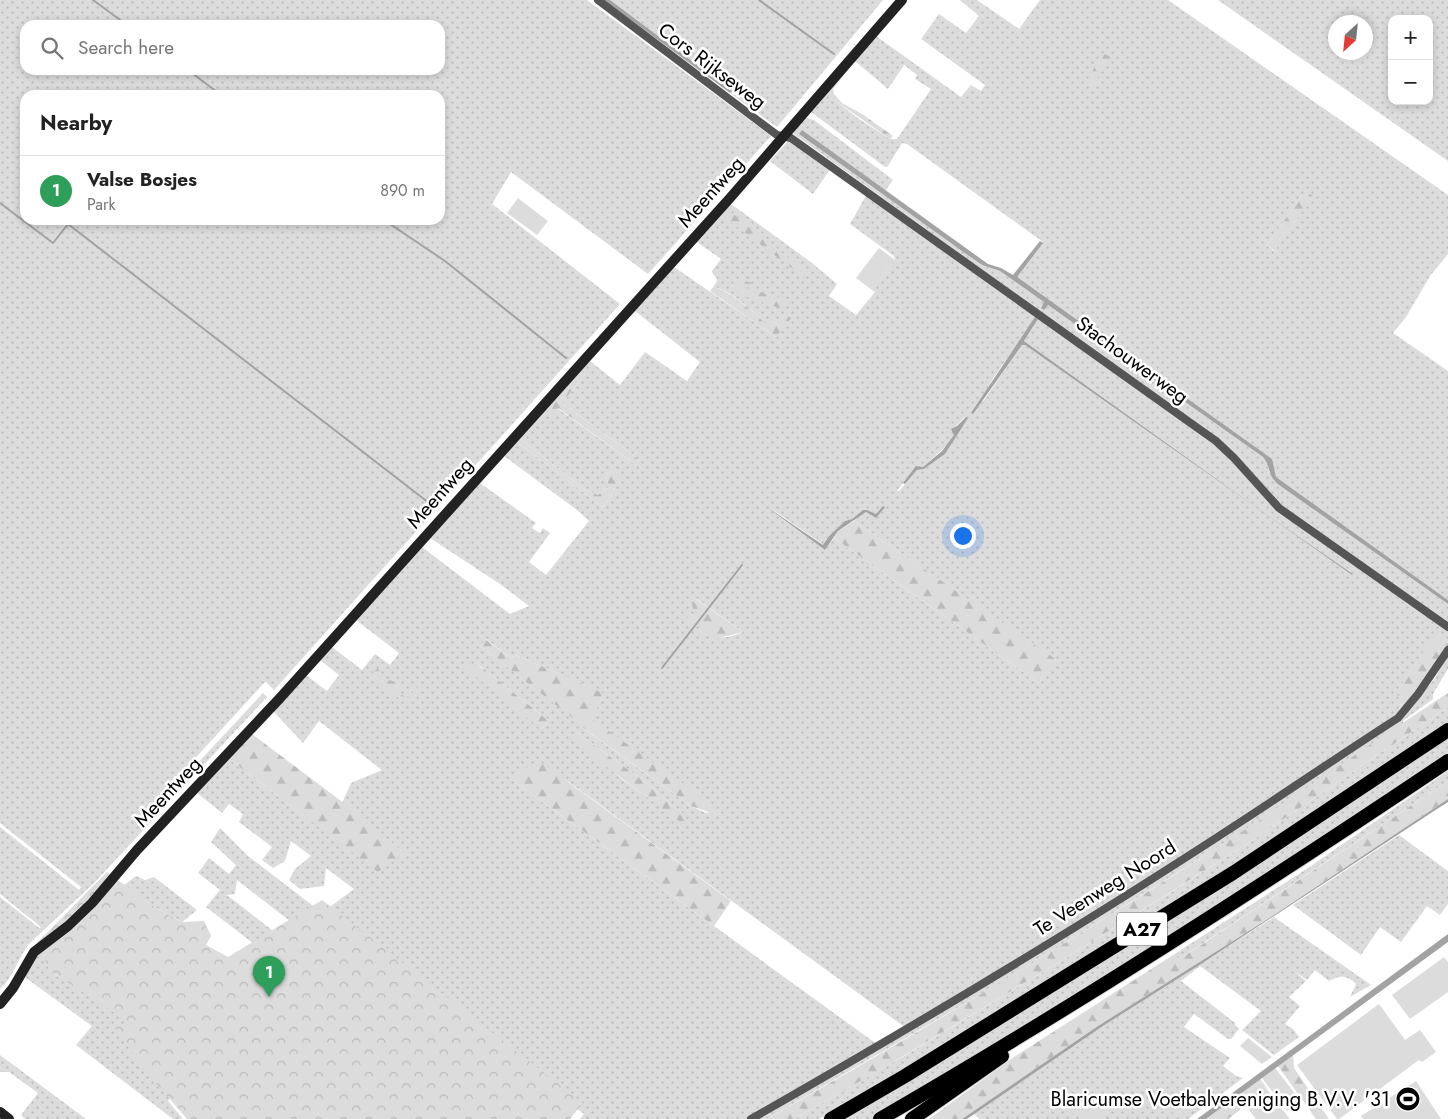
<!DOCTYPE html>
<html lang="en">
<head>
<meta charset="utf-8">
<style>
	:root { --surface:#fff; --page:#f2f2f2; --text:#222; --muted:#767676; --line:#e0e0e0; --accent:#0b8043 }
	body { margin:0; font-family:Jost,sans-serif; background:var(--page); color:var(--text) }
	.controls { position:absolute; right:15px; top:15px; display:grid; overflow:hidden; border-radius:10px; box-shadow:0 2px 8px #0003 }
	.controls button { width:45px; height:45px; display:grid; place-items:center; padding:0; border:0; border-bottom:1px solid var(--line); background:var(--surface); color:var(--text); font:25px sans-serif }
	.compass { position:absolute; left:1328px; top:15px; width:45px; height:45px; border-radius:50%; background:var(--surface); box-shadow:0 2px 8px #0003; rotate:207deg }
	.you { position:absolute; left:962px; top:535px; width:18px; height:18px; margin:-12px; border:4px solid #fff; border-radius:50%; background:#1a73e8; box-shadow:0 0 0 8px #1a73e833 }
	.badge { display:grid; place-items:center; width:32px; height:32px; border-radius:50%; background:var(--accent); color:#fff; font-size:16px; font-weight:700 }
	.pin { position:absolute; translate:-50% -41px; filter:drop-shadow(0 1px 2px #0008) }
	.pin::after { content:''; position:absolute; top:26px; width:18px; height:15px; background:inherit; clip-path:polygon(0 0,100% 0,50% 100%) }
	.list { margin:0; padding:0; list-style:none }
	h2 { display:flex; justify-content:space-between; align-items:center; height:65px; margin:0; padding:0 20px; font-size:21px }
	h2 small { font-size:16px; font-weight:400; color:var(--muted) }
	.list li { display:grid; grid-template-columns:32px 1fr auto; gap:15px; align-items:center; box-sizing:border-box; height:70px; padding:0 20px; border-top:1px solid var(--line) }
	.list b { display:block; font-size:19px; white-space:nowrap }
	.list p { margin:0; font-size:16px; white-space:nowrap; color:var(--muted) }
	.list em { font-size:16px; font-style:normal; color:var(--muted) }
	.icon { flex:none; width:28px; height:28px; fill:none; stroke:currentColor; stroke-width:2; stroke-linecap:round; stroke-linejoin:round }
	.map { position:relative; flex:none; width:1448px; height:1119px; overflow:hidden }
	.search { position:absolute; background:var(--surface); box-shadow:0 2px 8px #0003; left:20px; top:20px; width:425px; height:55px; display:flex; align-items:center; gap:12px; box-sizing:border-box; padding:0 18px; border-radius:15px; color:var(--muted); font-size:19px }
	.panel { position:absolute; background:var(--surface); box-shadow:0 2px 8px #0003; left:20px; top:90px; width:425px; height:135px; border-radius:15px }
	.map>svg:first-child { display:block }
	.grass { fill:url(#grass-dots); fill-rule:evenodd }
	.forest { fill:url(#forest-firs) }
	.park { fill:url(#park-crowns) }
	.pitch { fill:#dcdcdc }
	.water { fill:#a3a3a3 }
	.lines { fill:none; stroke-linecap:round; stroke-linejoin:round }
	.stream { stroke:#a3a3a3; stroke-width:2 }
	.highway-casing { stroke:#dbdbdb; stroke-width:16 }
	.street { stroke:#555; stroke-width:8 }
	.secondary { stroke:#222; stroke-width:10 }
	.highway { stroke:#000; stroke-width:14 }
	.labels { text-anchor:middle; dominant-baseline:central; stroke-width:5; stroke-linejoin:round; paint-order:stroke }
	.shield { fill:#fff; stroke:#4c4c4c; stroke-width:1 }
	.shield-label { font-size:19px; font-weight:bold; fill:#000 }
	.street-label { font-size:20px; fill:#000; stroke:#fff }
	.poi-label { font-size:20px; fill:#000; stroke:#fff; text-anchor:end }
</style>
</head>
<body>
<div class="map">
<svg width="1448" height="1119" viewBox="0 0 1448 1119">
	<defs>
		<pattern id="grass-dots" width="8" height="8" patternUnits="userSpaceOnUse" patternTransform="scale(1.25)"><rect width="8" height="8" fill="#dcdcdc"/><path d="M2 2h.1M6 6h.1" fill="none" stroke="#bbb" stroke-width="1.8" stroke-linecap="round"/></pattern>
		<pattern id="forest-firs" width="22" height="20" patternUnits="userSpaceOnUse" patternTransform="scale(1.25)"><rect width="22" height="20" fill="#dcdcdc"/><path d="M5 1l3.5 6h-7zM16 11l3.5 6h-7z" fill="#bbb"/></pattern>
		<pattern id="park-crowns" width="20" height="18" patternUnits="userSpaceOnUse" patternTransform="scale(1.25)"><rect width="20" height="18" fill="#dcdcdc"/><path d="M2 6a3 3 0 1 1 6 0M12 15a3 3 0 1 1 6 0" fill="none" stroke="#bbb"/></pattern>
	</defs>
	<rect width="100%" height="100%" fill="#fff"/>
	<g class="grass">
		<path d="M0 0H587L771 136 648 274 511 172 492 204 620 304 274 690 266 682 264 683 166 790 170 793 263 693 267 697 95 882 29 944C17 959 15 975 0 989V897L39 928 41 927 0 894V827L79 890 81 887 0 823ZM25 25H440V70H25ZM25 95H440V220H25Z"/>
		<polygon points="610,0 883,0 777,127 730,93 732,91"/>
		<path d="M960 0H977L1019 29 1040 0H1168L1448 195V254L1430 276 1406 317 1393 333 1448 371V600L1276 477 1271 459 1016 277 1043 242 907 144 902 143 888 166 885 167 811 112 827 94 859 119 890 139H897L931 89 915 79 917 75 904 65 888 89 855 61 876 36 961 97 971 85 981 91 985 85 921 39 939 14 966 33 979 16ZM1305 191 1295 222 1274 251 1267 245Z"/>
		<path d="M1218 0H1448V161L1245 19ZM1392 19H1429V101H1392ZM1336 22H1366V52H1336Z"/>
		<polygon points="805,117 814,120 893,180 885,191 802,131 800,134 982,265 1000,271 1044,302 1041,307 1044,309 1048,305 1263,457 1268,463 1269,472 1279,485 1448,604 1448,624 1283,509 1234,454 955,250 798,137 794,134 794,130"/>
		<polygon points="789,140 831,168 813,194 770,161"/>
		<path d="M867 194 1207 438 1224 453 1258 490 1448 631V643L1435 635 1398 690 1397 694 1402 702 1397 715 1206 842 906 1028 573 785 567 781 511 779 878 1045 749 1119H580L584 1114 327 909 354 889 326 868 324 886 300 889 289 880 295 869 311 856 291 841 285 861 273 868 262 860 272 847 239 822 243 814 229 804 222 813 197 793 229 759 307 818 404 853 342 803 351 783 382 770 319 721 303 743 273 711 306 675 327 691 339 675 320 660 332 647 362 670 375 654 390 665 399 653 356 620 422 547 510 614 529 606 500 584 430 538 480 483 536 523 532 528 540 533 543 528 550 533 529 562 546 575 589 521 577 510 504 456 517 442 603 507 615 490 613 488V466L605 478 610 486 598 495 584 489 520 439 546 409 557 408 636 465 640 460 562 403 585 375 580 371 590 361 620 385 645 352 687 381 700 362 635 311 674 267 776 337 779 325 772 321H763C752 310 728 289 713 287 721 277 715 280 712 271L721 259 697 242 731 204 812 263 837 284 829 296 856 315 875 292 872 290 895 260 894 256 850 224ZM1038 319 1024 341 1257 508 1353 574 1352 575 1025 345H1022L982 403C989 376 1021 342 1038 319ZM965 417 967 418 945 454 924 469 917 470 899 491H897L916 467H923L948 444 954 435 955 427ZM883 506 876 518 866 512 860 515 854 521 1056 660 1039 683 834 538 825 550 770 508 824 545 830 535 845 521 852 519 863 510H867L876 514ZM697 599 743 632C728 639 717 639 701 633L699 617 689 627 688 617 695 614ZM486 639 511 658H512L516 655 602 693C603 702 593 710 592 720L719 810 706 813 691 806 583 728 584 726 480 646ZM478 665 484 669 549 721 541 729ZM576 732 644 781 683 814V823L618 776Z"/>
		<polygon points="1448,655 1448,669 1433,694 1433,699 1403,721 1403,724 1242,832 1094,925 1000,983 767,1119 755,1119 1054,942 1414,704 1435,678"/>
		<polygon points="1448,707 1448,722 1279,837 905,1069 819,1119 794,1119 904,1056 1061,961 1168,894 1250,842"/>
		<polygon points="1448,735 1448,756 1348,823 991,1049 872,1119 838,1119"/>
		<polygon points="1448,771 1448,781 1179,959 1173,955 1311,866"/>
		<polygon points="220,828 248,856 321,912 299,928 237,880 235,894 227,895 282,938 263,951 206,907 220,890 198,873 209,858 229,874 236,865 211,842"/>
		<polygon points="1399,835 1448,871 1448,904 1440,915 1427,906 1401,942 1380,927 1361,955 1293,905"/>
		<polygon points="136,876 145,880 154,877 197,910 182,922 154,907 124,885"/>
		<path d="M1274 917 1371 985 1350 997 1356 984C1346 975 1341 975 1329 981L1315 970 1307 980 1294 971 1306 981 1289 997 1300 1006 1285 1024 1293 1029 1299 1037 1274 1055 1242 1030 1261 1011 1200 966 1181 981 1235 1023V1025L1239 1029 1231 1039H1228L1194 1014 1184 1027 1230 1058 1223 1066 1236 1076 1243 1078 1188 1119H980L974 1114 1103 1026Z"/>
		<polygon points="40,949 50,971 59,977 210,1044 168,1101 183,1119 173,1119 76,1045 92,1026 26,978 25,973"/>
		<polygon points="0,1055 86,1119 25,1119 21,1115 38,1093 9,1072 0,1072"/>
	</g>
	<g class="forest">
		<polygon points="1102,53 1111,57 1093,85 1087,81"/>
		<polygon points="848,70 833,89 834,94 842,103 862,114 893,136 890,139 826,94"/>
		<polygon points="1305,191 1313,196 1275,251 1267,245"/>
		<polygon points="727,209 807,273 805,278 724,217 704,238 700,237"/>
		<polygon points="731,278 749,282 755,285 745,288 777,297 785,303 782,309 738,294"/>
		<path d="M713 287C727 289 753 311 763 321H772L779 325 787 315 791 318 776 337 710 291Z"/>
		<polygon points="580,371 585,375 562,403 640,460 636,465 558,408 552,414 546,409"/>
		<polygon points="520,439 584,489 598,495 610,486 605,478 612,466 619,477 613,488 615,490 603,507 517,442"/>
		<polygon points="854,521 1054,658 1056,661 1039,683 834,538 838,531"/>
		<polygon points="696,599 743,632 715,639 701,633 698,618 689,628 687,617 694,614 692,604"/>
		<polygon points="1435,634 1448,643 1448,647 1421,687 1397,715 1402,703 1397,694 1398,690"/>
		<path d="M485 639 511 658H512L516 655 603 693C603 702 593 710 593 720L719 809 714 814 691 806 582 727 583 726 480 646Z"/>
		<polygon points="472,664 484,669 549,721 541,729 464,667"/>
		<polygon points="378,668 382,679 398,682 400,694 408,698 419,686 426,686 409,706 369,676"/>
		<path d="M1448 693V707L1250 842 1061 961 880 1070 794 1119H767C927 1028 1085 933 1240 833 1310 787 1378 738 1448 693Z"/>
		<polygon points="576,732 644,781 683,814 685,819 683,824 568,738"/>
		<polygon points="252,734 349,807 404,853 378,872 229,759"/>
		<polygon points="538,760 731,901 714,926 511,779"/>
		<polygon points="1448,781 1448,799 1271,917 1098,1026 962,1119 929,1119 1011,1059 1173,955 1179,959 1198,947"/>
		<polygon points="1293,1055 1294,1068 1329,1119 1316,1119 1278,1066"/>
		<polygon points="1260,1079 1272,1094 1261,1082 1240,1098 1240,1110 1228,1119 1206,1119"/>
	</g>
	<polygon class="park" points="107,872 154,907 182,922 204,921 211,936 206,945 228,957 322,900 583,1103 570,1119 187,1119 139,1063 114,1027 130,1023 50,971 37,943"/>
	<g class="pitch">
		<polygon points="518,198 548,221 537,235 507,213"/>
		<polygon points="879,248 895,260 872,290 856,278"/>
		<polygon points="1444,957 1448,962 1448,992 1410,1019 1392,995"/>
		<polygon points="1379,1004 1405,1040 1420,1030 1436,1052 1422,1062 1419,1060 1339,1119 1337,1119 1297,1065"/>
		<polygon points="1248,1038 1272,1057 1262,1064 1240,1046"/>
		<polygon points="1275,1068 1301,1101 1287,1111 1262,1078"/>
		<polygon points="1416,1081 1441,1119 1363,1119 1361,1116"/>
		<polygon points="1261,1082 1290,1119 1256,1119 1240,1098"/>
		<polygon points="1185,1089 1196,1100 1178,1118 1167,1107"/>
		<polygon points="1075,1092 1106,1113 1102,1119 1081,1119 1064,1108"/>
	</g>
	<g class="water">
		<polygon points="604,0 610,0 732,91 730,93"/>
		<path d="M802 130 988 264 1001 268 1013 275 1040 241 1043 243 1017 277 1272 459 1276 477 1448 600V604L1279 485C1266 474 1272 468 1263 457L1048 305 1044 310 1041 308 1044 302 1000 271 982 265 962 251 799 134Z"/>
		<polygon points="1035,317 1038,319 1024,341 1257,508 1353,574 1352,575 1025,345 1022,345 973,414 971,413"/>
		<polygon points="966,417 968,418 945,454 924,469 917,470 905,484 903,483 916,466 923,467 942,451 954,435 951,429 957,426"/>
		<polygon points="883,506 885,507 876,518 866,512 838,531 825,550 767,507 823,545 830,535 845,521 852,519 863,510 867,510 876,514"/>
		<polygon points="1448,799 1448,802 1437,809 1201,964 1103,1026 967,1119 962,1119 1098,1026 1271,917"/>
		<polygon points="1448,934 1448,942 1206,1119 1197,1119"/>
	</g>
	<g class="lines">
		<g class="stream">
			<polyline points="93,0 127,25"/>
			<polyline points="759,0 834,54"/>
			<polyline points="188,70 221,95"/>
			<polyline points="0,203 53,243 68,224 433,506"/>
			<polyline points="384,220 445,261 566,358"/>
			<polyline points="662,668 742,565"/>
		</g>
		<defs>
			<g id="highway">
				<polyline points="831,1119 905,1076 1233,873 1448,730"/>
				<path d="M880 1119C1074 1007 1262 886 1448 761"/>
				<polyline points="912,1119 1002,1056"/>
			</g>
		</defs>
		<use href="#highway" class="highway-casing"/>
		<g class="street">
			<polyline points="598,0 777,135 791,138 1192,424 1216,441 1234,458 1279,508 1448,627"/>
			<path d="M751 1119C918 1024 1082 926 1242 821 1294 787 1345 752 1398 718L1418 694 1448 650"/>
		</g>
		<g class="secondary">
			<polyline points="0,1004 13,988 34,952 68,926 92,903 137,850 280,698 730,198 902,0"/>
			<polyline points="0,1112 9,1119"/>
		</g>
		<use href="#highway" class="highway"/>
	</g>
	<defs>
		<symbol id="stadium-disc" viewBox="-11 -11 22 22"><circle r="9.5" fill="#000" stroke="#fff"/><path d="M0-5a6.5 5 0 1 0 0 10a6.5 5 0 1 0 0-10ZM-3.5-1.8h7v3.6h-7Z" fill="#fff"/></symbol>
	</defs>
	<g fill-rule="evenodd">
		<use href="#stadium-disc" x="1394" y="1085" width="28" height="28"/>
	</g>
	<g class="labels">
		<rect class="shield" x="1117" y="912.5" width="50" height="33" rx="4"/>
		<g class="shield-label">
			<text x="1142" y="929">A27</text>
		</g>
		<g class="street-label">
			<text transform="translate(712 66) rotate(37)">Cors Rijkseweg</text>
			<text transform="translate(711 192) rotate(-48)">Meentweg</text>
			<text transform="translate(1132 360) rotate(36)">Stachouwerweg</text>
			<text transform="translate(440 493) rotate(-48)">Meentweg</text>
			<text transform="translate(168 792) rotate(-47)">Meentweg</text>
			<text transform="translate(1105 888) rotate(-32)">Te Veenweg Noord</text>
		</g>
		<g class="poi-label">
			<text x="1390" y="1099">Blaricumse Voetbalvereniging B.V.V. '31</text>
		</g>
	</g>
</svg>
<div class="controls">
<button>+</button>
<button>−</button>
</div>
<svg class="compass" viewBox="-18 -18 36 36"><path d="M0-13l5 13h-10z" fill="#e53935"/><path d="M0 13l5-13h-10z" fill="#767676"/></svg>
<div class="you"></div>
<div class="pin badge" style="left:269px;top:997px;background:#2e9e5b">1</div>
<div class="search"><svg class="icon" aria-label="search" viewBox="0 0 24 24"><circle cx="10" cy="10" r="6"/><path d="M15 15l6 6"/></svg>Search here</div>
<section class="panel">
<h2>Nearby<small></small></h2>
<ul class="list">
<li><span class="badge" style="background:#2e9e5b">1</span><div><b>Valse Bosjes</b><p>Park</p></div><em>890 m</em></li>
</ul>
</section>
</div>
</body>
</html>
